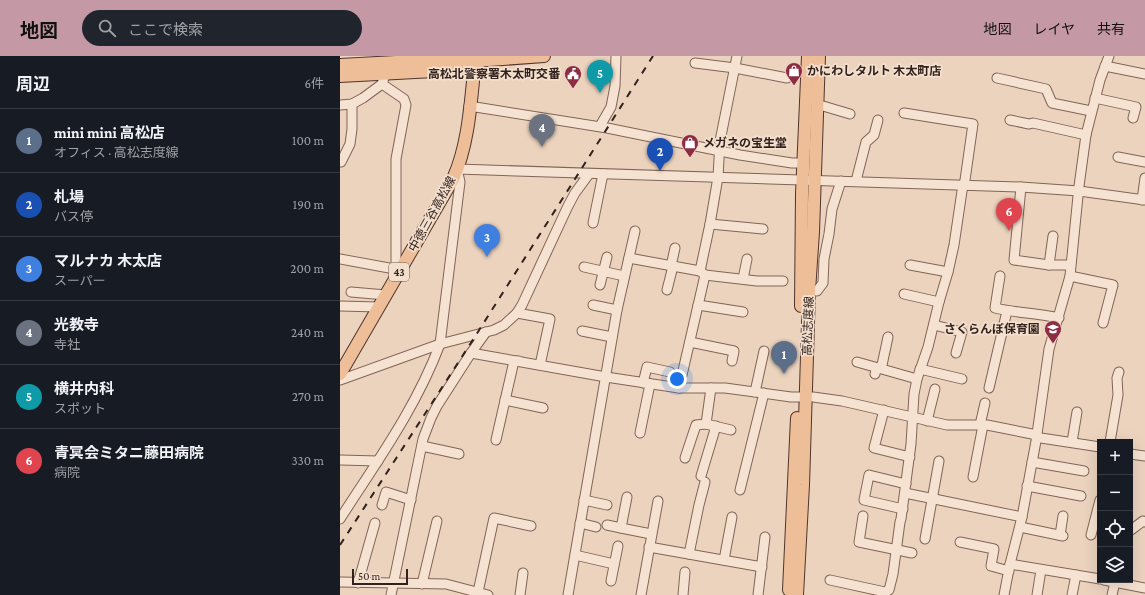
<!DOCTYPE html>
<html lang="ja">
<head>
<meta charset="utf-8">
<style>
	:root { --surface:#171b24; --page:#20242c; --text:#f1f3f6; --muted:#9ea1a6; --line:#363941; --accent:#c499a5 }
	body { margin:0; font-family:"Crimson Pro","Noto Sans JP",serif; background:var(--page); color:var(--text) }
	.controls { position:absolute; right:12px; bottom:12px; display:grid; overflow:hidden; border-radius:0px; box-shadow:0 4px 16px #0002 }
	.controls button { width:36px; height:36px; display:grid; place-items:center; padding:0; border:0; border-bottom:1px solid var(--line); background:var(--surface); color:var(--text); font:20px sans-serif }
	.scale { position:absolute; left:12px; bottom:10px; width:56px; box-sizing:border-box; padding-left:4px; border:2px solid #32211c; border-top:0; font-size:11px; line-height:14px; white-space:nowrap; color:#32211c; -webkit-text-stroke:3px #f3dfcd; paint-order:stroke }
	.you { position:absolute; left:337px; top:323px; width:14px; height:14px; margin:-10px; border:3px solid #fff; border-radius:50%; background:#1a73e8; box-shadow:0 0 0 6px #1a73e833 }
	.badge { display:grid; place-items:center; width:26px; height:26px; border-radius:50%; background:var(--accent); color:#fff; font-size:13px; font-weight:700 }
	.pin { position:absolute; translate:-50% -33px; filter:drop-shadow(0 1px 2px #0008) }
	.pin::after { content:''; position:absolute; top:21px; width:14px; height:12px; background:inherit; clip-path:polygon(0 0,100% 0,50% 100%) }
	.list { margin:0; padding:0; list-style:none }
	h2 { display:flex; justify-content:space-between; align-items:center; height:52px; margin:0; padding:0 16px; font-size:17px }
	h2 small { font-size:13px; font-weight:400; color:var(--muted) }
	.list li { display:grid; grid-template-columns:26px 1fr auto; gap:12px; align-items:center; box-sizing:border-box; height:64px; padding:0 16px; border-top:1px solid var(--line) }
	.list b { display:block; font-size:15px; white-space:nowrap }
	.list p { margin:0; font-size:13px; white-space:nowrap; color:var(--muted) }
	.list em { font-size:13px; font-style:normal; color:var(--muted) }
	.icon { flex:none; width:22px; height:22px; fill:none; stroke:currentColor; stroke-width:2; stroke-linecap:round; stroke-linejoin:round }
	.map { position:relative; flex:none; width:805px; height:539px; overflow:hidden }
	header { display:flex; align-items:center; gap:24px; box-sizing:border-box; height:56px; padding:0 20px; background:var(--accent); color:#111 }
	header strong { font-size:19px }
	nav { display:flex; gap:22px; margin-inline-start:auto; font-size:14px }
	.search { width:280px; height:36px; background:var(--page); display:flex; align-items:center; gap:10px; box-sizing:border-box; padding:0 14px; border-radius:22px; color:var(--muted); font-size:15px }
	main { display:flex }
	aside { flex:1; background:var(--surface) }
	.map>svg:first-child { display:block }
	.lines { fill:none; stroke-linecap:round; stroke-linejoin:round }
	.minor-casing { stroke:#826458; stroke-width:11 }
	.major-casing { stroke:#4f352d; stroke-width:14 }
	.minor { stroke:#f6e2d1; stroke-width:9 }
	.major { stroke:#edbe97; stroke-width:12 }
	.rail { stroke:#32211c; stroke-width:2; stroke-dasharray:7 7; stroke-linecap:butt }
	.labels { text-anchor:middle; dominant-baseline:central; stroke-width:3.5; stroke-linejoin:round; paint-order:stroke }
	.shield { fill:#f3dfcd; stroke:#6c5a51; stroke-width:1 }
	.shield-label { font-size:11px; font-weight:bold; fill:#32211c }
	.poi-label { font-size:12px; font-weight:bold; fill:#32211c; stroke:#f3dfcd; text-anchor:start }
	.street-label { font-size:12px; fill:#32211c; stroke:#f3dfcd }
</style>
</head>
<body>
<header>
<strong>地図</strong>
<div class="search"><svg class="icon" aria-label="search" viewBox="0 0 24 24"><circle cx="10" cy="10" r="6"/><path d="M15 15l6 6"/></svg>ここで検索</div>
<nav><a>地図</a><a>レイヤ</a><a>共有</a></nav>
</header>
<main>
<aside>
<h2>周辺<small>6件</small></h2>
<ul class="list">
<li><span class="badge" style="background:#5c6f8a">1</span><div><b>mini mini 高松店</b><p>オフィス · 高松志度線</p></div><em>100 m</em></li>
<li><span class="badge" style="background:#1a4fb4">2</span><div><b>札場</b><p>バス停</p></div><em>190 m</em></li>
<li><span class="badge" style="background:#3f7fe0">3</span><div><b>マルナカ 木太店</b><p>スーパー</p></div><em>200 m</em></li>
<li><span class="badge" style="background:#6b7280">4</span><div><b>光教寺</b><p>寺社</p></div><em>240 m</em></li>
<li><span class="badge" style="background:#0f9aa8">5</span><div><b>横井内科</b><p>スポット</p></div><em>270 m</em></li>
<li><span class="badge" style="background:#e0444e">6</span><div><b>青冥会ミタニ藤田病院</b><p>病院</p></div><em>330 m</em></li>
</ul>
</aside>
<div class="map">
<svg width="805" height="539" viewBox="0 0 805 539">
	<rect width="100%" height="100%" fill="#ebd3be"/>
	<g class="lines">
		<defs>
			<g id="minor">
				<polyline points="355,7 395,12 447,22"/>
				<polyline points="765,10 805,18"/>
				<polyline points="657,22 706,33 712,47 751,55"/>
				<polyline points="42,28 64,43 66,49 56,103 56,214"/>
				<polyline points="755,42 796,51 793,62"/>
				<polyline points="0,49 12,48 23,42 42,28 44,22"/>
				<polyline points="129,50 267,72 400,99 452,107 464,107"/>
				<polyline points="477,50 483,50 510,58"/>
				<polyline points="670,64 689,68 693,67 746,79"/>
				<polyline points="260,70 271,51 275,30 276,0"/>
				<polyline points="778,101 805,106"/>
				<polyline points="1,106 10,88 12,73 12,48"/>
				<polyline points="516,125 526,86 534,79 538,64"/>
				<polyline points="681,131 674,204 709,209 730,209"/>
				<polyline points="802,144 805,122"/>
				<polyline points="253,167 263,118"/>
				<polyline points="370,168 423,173"/>
				<polyline points="289,202 360,215 370,168 378,121 380,85 397,0"/>
				<polyline points="0,203 60,214"/>
				<polyline points="570,209 608,216"/>
				<polyline points="709,209 713,180"/>
				<polyline points="331,210 335,192"/>
				<polyline points="244,211 284,220"/>
				<polyline points="365,219 417,225 443,225"/>
				<path d="M660 220 655 252C676 257 697 257 719 262"/>
				<polyline points="730,220 773,229 763,267"/>
				<polyline points="403,223 407,203"/>
				<polyline points="260,229 267,201"/>
				<polyline points="327,234 333,210"/>
				<polyline points="469,235 477,235 483,227 484,203 489,178 492,153 501,125"/>
				<polyline points="11,236 46,239"/>
				<polyline points="564,238 599,246"/>
				<polyline points="253,249 277,254"/>
				<polyline points="358,249 403,256"/>
				<polyline points="0,250 39,251"/>
				<polyline points="177,257 210,263 200,309"/>
				<polyline points="594,269 622,276 616,297"/>
				<polyline points="242,275 272,281"/>
				<polyline points="350,286 394,295 392,305"/>
				<polyline points="131,297 266,321 339,332 385,332 451,341 473,341 502,345 607,369 647,369 692,378 701,382 760,391"/>
				<polyline points="517,306 577,323"/>
				<polyline points="580,313 622,323"/>
				<polyline points="535,318 536,314 542,309 548,281"/>
				<polyline points="0,324 100,288 154,274 164,269 177,257 182,249 228,150 235,137 249,118"/>
				<polyline points="303,327 307,311 330,316"/>
				<polyline points="339,332 365,219 360,215"/>
				<polyline points="371,332 366,368 391,374"/>
				<polyline points="649,332 667,255"/>
				<polyline points="415,336 424,295"/>
				<polyline points="165,344 203,352"/>
				<polyline points="544,354 534,392 570,401"/>
				<polyline points="587,365 595,333"/>
				<polyline points="640,369 645,347"/>
				<polyline points="300,377 310,328"/>
				<polyline points="156,384 174,305 179,305"/>
				<polyline points="732,386 737,356"/>
				<polyline points="770,386 778,339 777,322 779,316"/>
				<polyline points="82,390 119,398"/>
				<polyline points="790,398 805,400"/>
				<polyline points="345,402 356,369 366,368"/>
				<polyline points="0,404 38,405"/>
				<polyline points="692,406 744,415"/>
				<polyline points="361,420 376,370"/>
				<polyline points="633,421 643,369"/>
				<polyline points="687,430 741,440"/>
				<polyline points="400,434 424,337"/>
				<polyline points="565,437 682,461"/>
				<polyline points="287,441 281,472 311,478"/>
				<polyline points="244,444 267,449"/>
				<polyline points="42,449 46,436 71,444"/>
				<polyline points="563,453 524,444 529,419 566,428"/>
				<polyline points="523,460 519,486 572,497"/>
				<path d="M0 463C36 407 76 352 100 288L120 126 117 113 681 131 739 135 805 144"/>
				<polyline points="240,467 256,471"/>
				<polyline points="267,469 281,472"/>
				<polyline points="680,471 723,480"/>
				<polyline points="791,474 803,465 805,466"/>
				<polyline points="720,479 723,460"/>
				<polyline points="751,479 760,444"/>
				<polyline points="585,483 599,405"/>
				<polyline points="620,486 654,493 651,510 669,515"/>
				<polyline points="309,491 422,511"/>
				<polyline points="349,498 359,449 365,426"/>
				<polyline points="235,499 274,508"/>
				<polyline points="384,504 392,461"/>
				<polyline points="670,508 760,523"/>
				<polyline points="490,524 545,536 544,539"/>
				<polyline points="764,524 805,532"/>
				<polyline points="271,525 278,490"/>
				<polyline points="0,526 106,528 148,539"/>
				<polyline points="18,527 35,467"/>
				<polyline points="82,528 97,465"/>
				<polyline points="138,536 154,462 191,470"/>
				<polyline points="545,536 549,534 553,518 560,466 561,463 571,388 574,338 577,323 588,291 599,246 608,216 614,189 622,135 625,124 633,68 564,57"/>
				<polyline points="51,539 83,383 91,362 97,350 131,297 146,276"/>
				<polyline points="180,539 183,517"/>
				<polyline points="228,539 277,254 295,175"/>
				<polyline points="301,539 318,445"/>
				<polyline points="343,539 345,516"/>
				<polyline points="418,539 425,481"/>
				<polyline points="664,539 670,508 682,461 696,385 709,293 730,220 739,130 746,79 760,24 769,0"/>
				<polyline points="697,539 701,514"/>
				<polyline points="732,539 736,519"/>
				<polyline points="772,539 775,526"/>
			</g>
			<g id="major">
				<polyline points="0,9 112,3 135,5 204,0"/>
				<polyline points="0,20 113,14 132,7"/>
				<polyline points="461,250 462,138 468,0"/>
				<path d="M0 318 113 123C129 88 131 43 135 5"/>
				<polyline points="449,534 457,362"/>
				<polyline points="457,539 463,429 469,235 473,176 479,0"/>
			</g>
		</defs>
		<use href="#minor" class="minor-casing"/>
		<use href="#major" class="major-casing"/>
		<use href="#minor" class="minor"/>
		<use href="#major" class="major"/>
		<polyline class="rail" points="0,489 136,279 313,0"/>
	</g>
	<defs>
		<symbol id="shop-pin" viewBox="-11 -11 22 30"><path d="M0 17L-7.5 6A9.5 9.5 0 1 1 7.5 6Z" fill="#8d2c43" stroke="#f3dfcd"/><path d="M-5-2.5h2.3a2.7 3.5 0 0 1 5.4 0H5L5.5 6h-11ZM-1.5-2.5h3a1.5 2.3 0 0 0-3 0Z" fill="#fff"/></symbol>
		<symbol id="civic-pin" viewBox="-11 -11 22 30"><path d="M0 17L-7.5 6A9.5 9.5 0 1 1 7.5 6Z" fill="#8d2c43" stroke="#f3dfcd"/><path d="M-.6-6.5H3V-4.5H.6V-3L4-1V1h2V6H-6V1h2V-1L-.6-3ZM-1.2 2.5V6h2.4V2.5Z" fill="#fff"/></symbol>
		<symbol id="school-pin" viewBox="-11 -11 22 30"><path d="M0 17L-7.5 6A9.5 9.5 0 1 1 7.5 6Z" fill="#8d2c43" stroke="#f3dfcd"/><path d="M0-5L7-2L0 1L-7-2ZM-4 1L0 2.5L4 1V4Q0 6-4 4Z" fill="#fff"/></symbol>
	</defs>
	<g fill-rule="evenodd">
		<use href="#shop-pin" x="444" y="5" width="20" height="27"/>
		<use href="#civic-pin" x="223" y="8" width="20" height="27"/>
		<use href="#shop-pin" x="340" y="77" width="20" height="27"/>
		<use href="#school-pin" x="703" y="263" width="20" height="27"/>
	</g>
	<g class="labels">
		<rect class="shield" x="49" y="207" width="20" height="18" rx="3"/>
		<g class="shield-label">
			<text x="59" y="216">43</text>
		</g>
		<g class="poi-label">
			<text x="467" y="15">かにわしタルト 木太町店</text>
			<text x="220" y="18" text-anchor="end">高松北警察署木太町交番</text>
			<text x="363" y="87">メガネの宝生堂</text>
			<text x="700" y="273" text-anchor="end">さくらんぼ保育園</text>
		</g>
		<g class="street-label">
			<text transform="translate(92 158) rotate(-61)">中徳三谷高松線</text>
			<text transform="translate(468 270) rotate(-88)">高松志度線</text>
		</g>
	</g>
</svg>
<div class="controls">
<button>+</button>
<button>−</button>
<button><svg class="icon" aria-label="locate" viewBox="0 0 24 24"><circle cx="12" cy="12" r="6"/><path d="M12 2v4M12 18v4M2 12h4M18 12h4"/></svg></button>
<button><svg class="icon" aria-label="layers" viewBox="0 0 24 24"><path d="M12 4l9 5-9 5-9-5zM3 14l9 5 9-5"/></svg></button>
</div>
<div class="scale">50 m</div>
<div class="you"></div>
<div class="pin badge" style="left:444px;top:318px;background:#5c6f8a">1</div>
<div class="pin badge" style="left:320px;top:115px;background:#1a4fb4">2</div>
<div class="pin badge" style="left:147px;top:201px;background:#3f7fe0">3</div>
<div class="pin badge" style="left:202px;top:91px;background:#6b7280">4</div>
<div class="pin badge" style="left:260px;top:37px;background:#0f9aa8">5</div>
<div class="pin badge" style="left:669px;top:175px;background:#e0444e">6</div>
</div>
</main>
</body>
</html>
